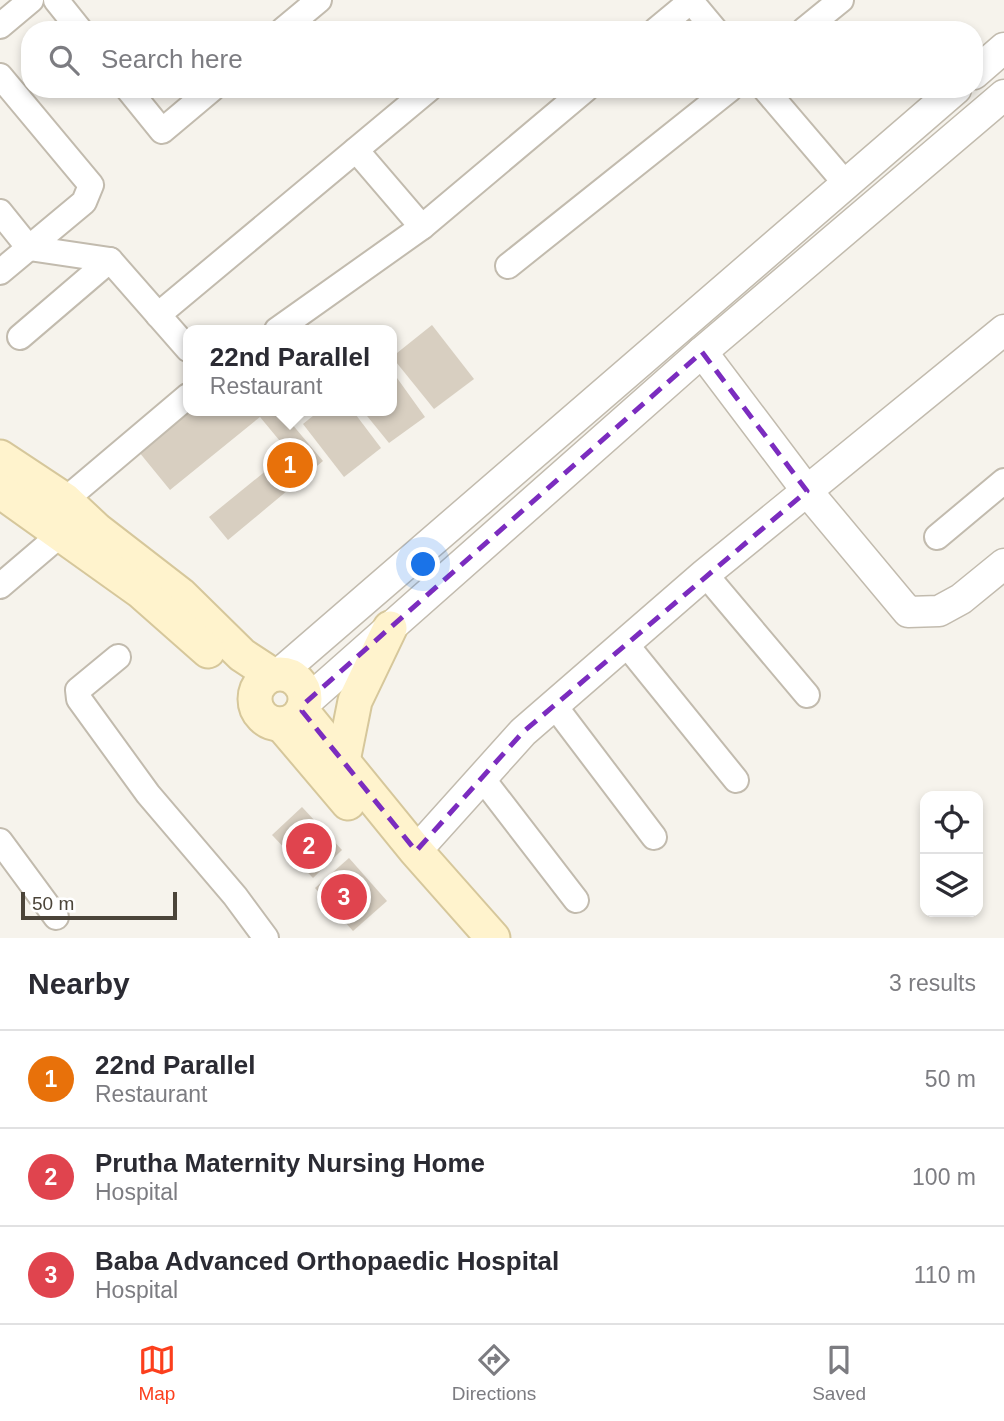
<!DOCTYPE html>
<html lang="en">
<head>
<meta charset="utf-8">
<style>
	:root { --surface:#fff; --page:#f7f7f7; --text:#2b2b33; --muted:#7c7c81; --line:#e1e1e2; --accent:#fc3f1d }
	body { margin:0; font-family:Arial,sans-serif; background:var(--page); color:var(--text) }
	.controls { position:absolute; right:21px; bottom:21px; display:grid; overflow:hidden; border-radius:14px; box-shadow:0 4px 10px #0003 }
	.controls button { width:63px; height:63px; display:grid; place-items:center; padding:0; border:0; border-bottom:2px solid var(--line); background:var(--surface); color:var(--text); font:35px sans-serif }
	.scale { position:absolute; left:21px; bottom:18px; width:156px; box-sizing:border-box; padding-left:7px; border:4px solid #4b4439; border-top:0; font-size:19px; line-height:24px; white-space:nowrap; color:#4b4439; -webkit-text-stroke:5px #fff; paint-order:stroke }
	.you { position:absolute; left:424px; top:565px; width:24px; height:24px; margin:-18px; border:5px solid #fff; border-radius:50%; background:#1a73e8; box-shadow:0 0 0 10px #1a73e833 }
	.badge { display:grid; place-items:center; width:46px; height:46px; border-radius:50%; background:var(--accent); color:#fff; font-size:23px; font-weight:700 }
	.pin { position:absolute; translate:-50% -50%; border:4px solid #fff; box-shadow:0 2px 7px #0006 }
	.popup { position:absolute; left:183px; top:325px; width:214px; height:91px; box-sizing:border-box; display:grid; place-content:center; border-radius:14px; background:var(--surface); filter:drop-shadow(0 2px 5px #0005); font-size:23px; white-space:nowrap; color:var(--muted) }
	.popup b { font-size:26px; color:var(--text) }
	.popup::after { content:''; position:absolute; left:50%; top:100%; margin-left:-14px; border:14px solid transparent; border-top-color:var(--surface) }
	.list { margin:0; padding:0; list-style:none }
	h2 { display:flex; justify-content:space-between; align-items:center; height:91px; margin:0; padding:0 28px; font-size:30px }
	h2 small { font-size:23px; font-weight:400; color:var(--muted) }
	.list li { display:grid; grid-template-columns:46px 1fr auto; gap:21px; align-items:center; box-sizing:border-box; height:98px; padding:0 28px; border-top:2px solid var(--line) }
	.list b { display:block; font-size:26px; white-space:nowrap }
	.list p { margin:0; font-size:23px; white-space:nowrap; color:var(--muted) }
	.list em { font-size:23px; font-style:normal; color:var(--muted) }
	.icon { flex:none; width:38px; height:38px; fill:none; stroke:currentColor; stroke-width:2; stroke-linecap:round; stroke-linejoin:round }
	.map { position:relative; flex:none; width:1004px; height:938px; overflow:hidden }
	.search { position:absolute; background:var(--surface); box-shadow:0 4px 10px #0003; left:21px; right:21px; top:21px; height:77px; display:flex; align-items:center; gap:18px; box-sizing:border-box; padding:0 24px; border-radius:28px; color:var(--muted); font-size:26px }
	.sheet { height:385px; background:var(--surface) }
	nav { display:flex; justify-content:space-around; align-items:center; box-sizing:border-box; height:98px; border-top:2px solid var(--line); background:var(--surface); font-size:19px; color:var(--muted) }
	nav a { display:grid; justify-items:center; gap:4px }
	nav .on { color:var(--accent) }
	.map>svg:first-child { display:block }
	.building { fill:#d8cfc1 }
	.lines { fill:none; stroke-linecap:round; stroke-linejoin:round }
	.minor-casing { stroke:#c2bbae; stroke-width:28 }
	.tertiary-casing { stroke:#c2bbae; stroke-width:33 }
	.secondary-casing { stroke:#d6c79b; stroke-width:37 }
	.minor { stroke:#fff; stroke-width:24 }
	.tertiary { stroke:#fff; stroke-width:30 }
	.secondary { stroke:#fff3cd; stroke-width:33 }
	.marked { fill:none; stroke:#7b2cbf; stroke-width:5; stroke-dasharray:14 9; stroke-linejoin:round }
</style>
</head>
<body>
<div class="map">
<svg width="1004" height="938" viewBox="0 0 1004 938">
	<rect width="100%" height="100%" fill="#f6f3ec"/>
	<g class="building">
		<polygon points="432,325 474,379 434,409 392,357"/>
		<polygon points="392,371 425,417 389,443 363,411 392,411"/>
		<polygon points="189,411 281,411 323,461 228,540 209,517 289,452 260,417 170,490 139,452"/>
		<polygon points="319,411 353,411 381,448 344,477 303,424"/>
		<polygon points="302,807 342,850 313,878 272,835"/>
		<polygon points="349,858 387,901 353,931 315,888"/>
	</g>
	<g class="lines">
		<defs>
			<g id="minor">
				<polyline points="56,0 80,30"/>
				<polyline points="690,0 715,30"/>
				<polyline points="0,26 31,0"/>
				<polyline points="283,30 319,0"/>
				<polyline points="656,30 691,1"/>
				<polyline points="804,30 841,0"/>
				<polyline points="0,76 91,185 84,202 0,272"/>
				<polyline points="128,89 162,131 212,89"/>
				<polyline points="765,89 846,184"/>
				<polyline points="356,150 422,227"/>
				<polyline points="0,212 29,248 110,260"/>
				<polyline points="508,266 730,89"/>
				<polyline points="158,315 429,89"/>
				<polyline points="277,330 422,227 586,89"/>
				<polyline points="20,337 110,260 188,349"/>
				<polyline points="937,537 1004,481"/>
				<polyline points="705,574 807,695"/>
				<polyline points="0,586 61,534 65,500 188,396"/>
				<polyline points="625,643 736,780"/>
				<polyline points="118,657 78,690 79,699 148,794 235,896 266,938"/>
				<polyline points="554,705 654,837"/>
				<polyline points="482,778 576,900"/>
				<polyline points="0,841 56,917"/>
			</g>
			<g id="tertiary">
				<polyline points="974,74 1004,48"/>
				<polyline points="702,352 807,491 908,612 939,611 961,599 1004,564"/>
				<polyline points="280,673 956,89"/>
				<polyline points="305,703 702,352 1004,95"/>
				<polyline points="416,851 523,732 705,574 1004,330"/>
			</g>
			<g id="secondary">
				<polyline points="0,457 65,500 97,530 181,595 242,655 271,674"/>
				<polyline points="0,491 140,591 208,651"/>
				<circle cx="280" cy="699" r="25"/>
				<polyline points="302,711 416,851 493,938"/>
				<polyline points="281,724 348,803"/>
				<polyline points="343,761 355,701 390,628"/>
			</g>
		</defs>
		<use href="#minor" class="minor-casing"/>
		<use href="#tertiary" class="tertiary-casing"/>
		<use href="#secondary" class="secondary-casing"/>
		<use href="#minor" class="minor"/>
		<use href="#tertiary" class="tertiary"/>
		<use href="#secondary" class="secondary"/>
	</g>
	<path class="marked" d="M702 352 807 491 523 732 416 851 302 711 305 703Z"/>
</svg>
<div class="controls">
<button><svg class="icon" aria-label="locate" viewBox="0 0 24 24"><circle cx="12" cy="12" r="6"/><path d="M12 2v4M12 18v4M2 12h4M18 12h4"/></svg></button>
<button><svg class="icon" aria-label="layers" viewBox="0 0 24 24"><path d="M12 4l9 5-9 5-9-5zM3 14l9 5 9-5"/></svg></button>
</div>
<div class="scale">50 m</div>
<div class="you"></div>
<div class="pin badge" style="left:290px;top:465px;background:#e8710a">1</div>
<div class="popup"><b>22nd Parallel</b>Restaurant</div>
<div class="pin badge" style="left:309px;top:846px;background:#e0444e">2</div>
<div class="pin badge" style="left:344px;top:897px;background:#e0444e">3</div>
<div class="search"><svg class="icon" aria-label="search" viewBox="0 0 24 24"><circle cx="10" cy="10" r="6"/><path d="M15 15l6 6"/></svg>Search here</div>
</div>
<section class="sheet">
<h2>Nearby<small>3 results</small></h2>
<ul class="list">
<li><span class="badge" style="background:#e8710a">1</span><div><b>22nd Parallel</b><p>Restaurant</p></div><em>50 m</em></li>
<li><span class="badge" style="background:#e0444e">2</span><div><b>Prutha Maternity Nursing Home</b><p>Hospital</p></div><em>100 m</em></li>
<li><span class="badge" style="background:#e0444e">3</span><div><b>Baba Advanced Orthopaedic Hospital</b><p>Hospital</p></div><em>110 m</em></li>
</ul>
</section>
<nav>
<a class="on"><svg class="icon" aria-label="map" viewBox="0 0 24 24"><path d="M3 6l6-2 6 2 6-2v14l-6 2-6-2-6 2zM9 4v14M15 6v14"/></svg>Map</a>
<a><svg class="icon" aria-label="directions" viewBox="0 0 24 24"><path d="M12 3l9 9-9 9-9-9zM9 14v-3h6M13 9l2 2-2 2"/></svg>Directions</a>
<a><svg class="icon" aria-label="saved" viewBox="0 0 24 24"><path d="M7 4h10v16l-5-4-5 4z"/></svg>Saved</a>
</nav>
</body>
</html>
